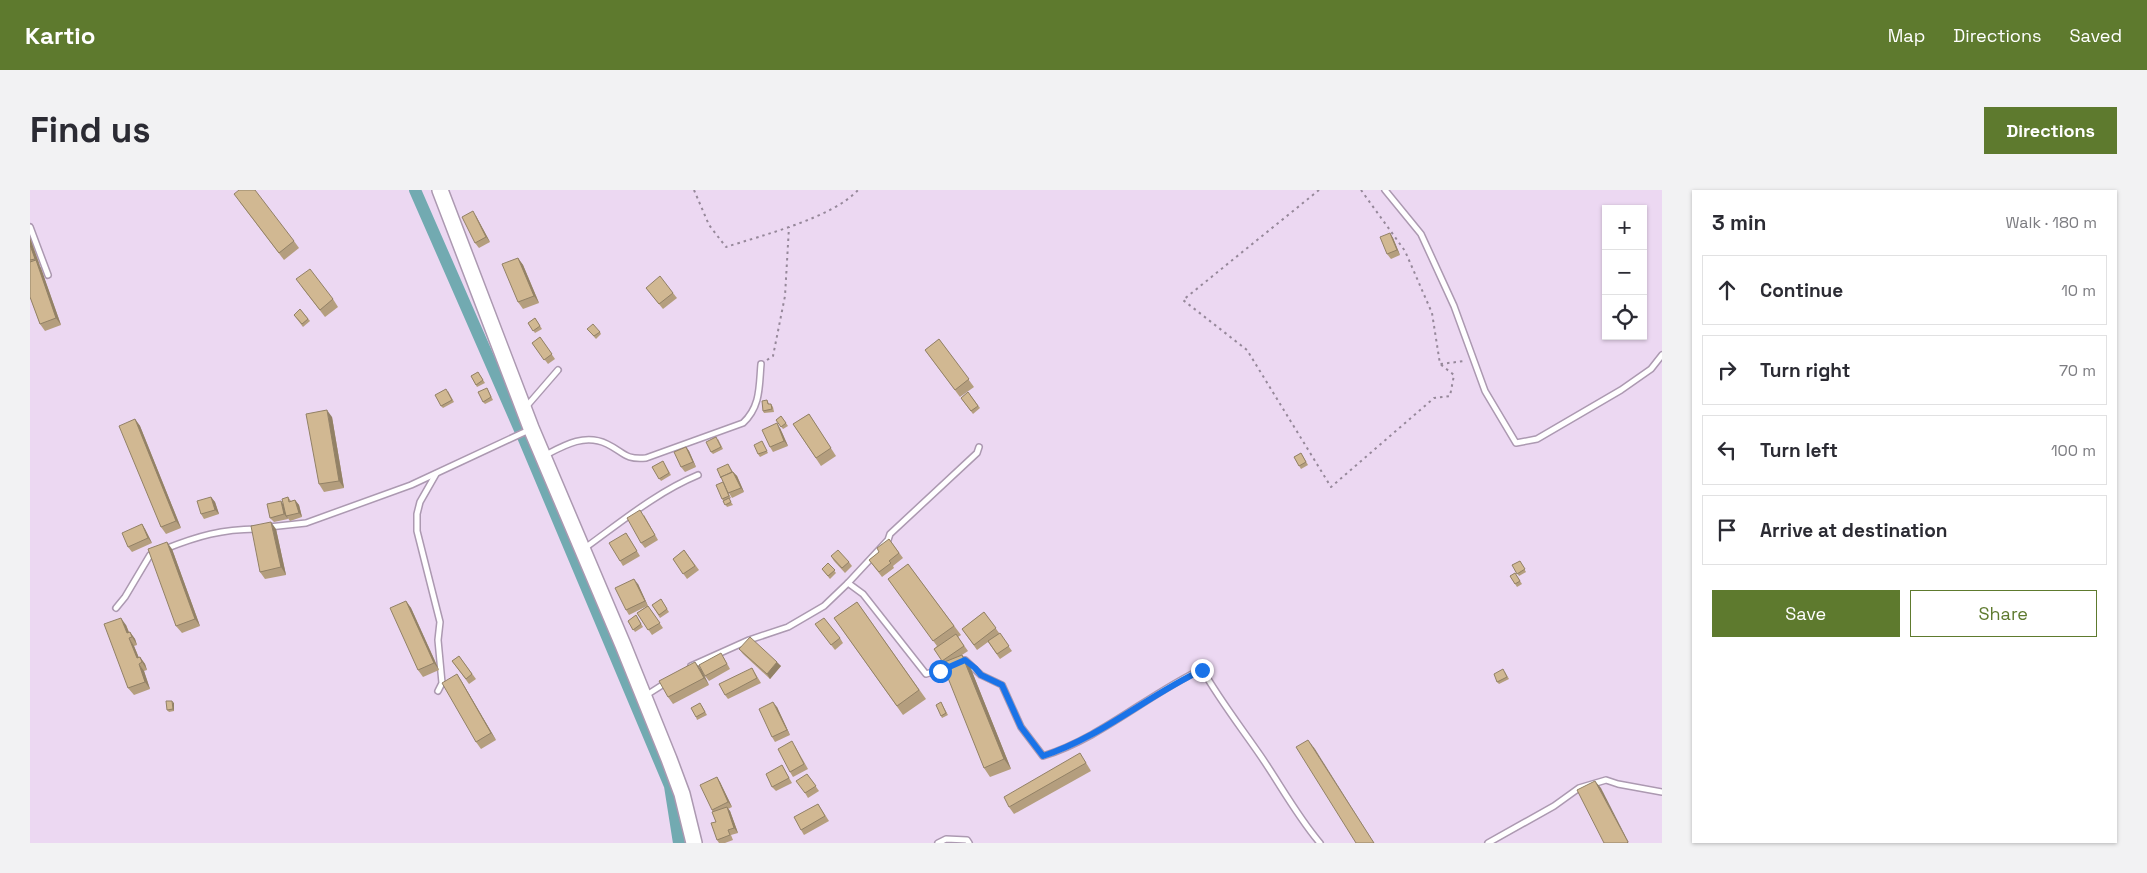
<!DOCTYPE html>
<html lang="en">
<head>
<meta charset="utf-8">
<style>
	:root { --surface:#fff; --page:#f2f2f3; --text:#2b2b33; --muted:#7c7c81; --line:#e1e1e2; --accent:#5e7a2e }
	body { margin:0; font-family:"Space Grotesk",sans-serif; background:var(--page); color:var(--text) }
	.controls { position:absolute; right:15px; top:15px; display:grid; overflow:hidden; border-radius:0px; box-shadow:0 1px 4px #0004 }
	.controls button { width:45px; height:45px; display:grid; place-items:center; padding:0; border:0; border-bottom:1px solid var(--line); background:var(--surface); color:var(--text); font:25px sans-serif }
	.stop { position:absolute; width:15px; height:15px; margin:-11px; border:4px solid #1a73e8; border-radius:50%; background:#fff }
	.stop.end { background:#1a73e8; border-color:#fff; box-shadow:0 1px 5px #0008 }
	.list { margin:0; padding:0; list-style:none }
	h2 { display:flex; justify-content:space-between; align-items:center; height:65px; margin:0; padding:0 20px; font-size:21px }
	h2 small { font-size:16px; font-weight:400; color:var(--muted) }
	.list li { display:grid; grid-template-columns:32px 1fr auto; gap:15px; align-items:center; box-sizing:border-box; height:70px; margin:0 10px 10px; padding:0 10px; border:1px solid var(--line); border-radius:0px }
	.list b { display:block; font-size:19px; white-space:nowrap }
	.list em { font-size:16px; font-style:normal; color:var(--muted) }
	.actions { display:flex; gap:10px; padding:15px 20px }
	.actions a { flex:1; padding:11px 0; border:1px solid var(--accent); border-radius:0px; text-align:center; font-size:18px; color:var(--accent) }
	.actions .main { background:var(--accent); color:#fff }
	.icon { flex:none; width:28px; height:28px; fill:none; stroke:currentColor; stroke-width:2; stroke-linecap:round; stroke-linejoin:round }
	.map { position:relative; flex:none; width:1632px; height:653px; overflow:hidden; border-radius:0px }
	header { display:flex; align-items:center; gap:30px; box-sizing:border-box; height:70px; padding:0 25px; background:var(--accent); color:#fff }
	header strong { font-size:24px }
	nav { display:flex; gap:28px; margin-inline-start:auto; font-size:18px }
	.intro { display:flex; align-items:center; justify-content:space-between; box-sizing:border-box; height:120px; padding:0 30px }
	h1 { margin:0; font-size:35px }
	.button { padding:12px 22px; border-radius:0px; background:var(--accent); color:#fff; font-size:18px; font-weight:700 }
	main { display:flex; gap:30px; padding:0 30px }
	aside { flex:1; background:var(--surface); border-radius:0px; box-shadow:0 1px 4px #0004 }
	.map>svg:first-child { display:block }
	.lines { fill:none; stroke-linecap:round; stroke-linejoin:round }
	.canal { stroke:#72aab1; stroke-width:12 }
	.lane-casing { stroke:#ac99b1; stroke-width:8 }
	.secondary-casing { stroke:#ac99b1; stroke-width:18 }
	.path { stroke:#96889a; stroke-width:2; stroke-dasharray:2.5 4; stroke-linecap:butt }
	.lane { stroke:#fff; stroke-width:5 }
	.secondary { stroke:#fff; stroke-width:15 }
	.wall { fill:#b49e7e }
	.shaded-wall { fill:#928166 }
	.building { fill:#d1b892; stroke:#928166 }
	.route { stroke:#1a73e8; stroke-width:6 }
</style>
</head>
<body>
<header>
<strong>Kartio</strong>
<nav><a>Map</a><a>Directions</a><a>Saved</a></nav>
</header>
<div class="intro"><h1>Find us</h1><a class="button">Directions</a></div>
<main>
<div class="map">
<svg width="1632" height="653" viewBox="0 0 1632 653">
	<rect width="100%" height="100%" fill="#ecd8f2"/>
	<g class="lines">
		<polyline class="canal" points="385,0 494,249 640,596 649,653"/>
		<defs>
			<g id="lane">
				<polyline points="1355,0 1391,44 1424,116 1455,201 1486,253 1507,249 1591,200 1621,179 1632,165"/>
				<polyline points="0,37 18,85"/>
				<polyline points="496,217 528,180"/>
				<path d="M514 266C533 256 554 243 577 254 594 262 594 270 616 268L713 233C731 216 729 196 731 174"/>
				<polyline points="406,284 390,312 387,324 387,341 410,432 408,450 412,493 408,501"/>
				<polyline points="239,337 276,333 381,295 499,240"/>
				<path d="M555 358C591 332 627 302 668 285"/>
				<path d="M135 359C168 346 192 339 228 339"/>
				<polyline points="818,393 858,350 860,344 947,263 949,257"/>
				<polyline points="86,418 95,407 120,365 127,362"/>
				<path d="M931 471 935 470 951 485 972 495 991 537 1013 566C1071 548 1117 505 1172 479 1189 509 1210 536 1230 565 1250 594 1267 626 1290 653"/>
				<polyline points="661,476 719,450 758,437 794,416 818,393 833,404 896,484 919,477"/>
				<polyline points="615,506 637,492"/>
				<polyline points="908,653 916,649 937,650 939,653"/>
				<polyline points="1458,653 1524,616 1549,598 1576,590 1588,594 1632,602"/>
			</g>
			<polyline id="secondary" points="410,0 501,238 593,455 639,569 652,604 664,653"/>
		</defs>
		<use href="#lane" class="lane-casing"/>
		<use href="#secondary" class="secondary-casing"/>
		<g class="path">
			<path d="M664 0 679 35 696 57C733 45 802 28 828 0"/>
			<polyline points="1289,0 1153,110 1217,160 1301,297 1404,208 1420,206 1424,185 1410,174"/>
			<polyline points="1331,0 1375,61 1402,123 1410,174 1435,171"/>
			<polyline points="737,170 743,166 755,106 759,37"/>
		</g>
		<use href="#lane" class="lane"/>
		<use href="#secondary" class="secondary"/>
	</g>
	<g class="wall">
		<polygon points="209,11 264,51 269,58 254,70"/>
		<polygon points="446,26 460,52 449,58 445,53"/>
		<polygon points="1360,43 1363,48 1370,65 1361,69 1357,64"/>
		<polygon points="0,48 31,135 15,141 10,134 0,107"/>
		<polygon points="488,68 493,75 509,113 493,119 488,112"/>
		<polygon points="271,96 303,109 308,117 295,127"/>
		<polygon points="616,98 643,103 647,108 633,119"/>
		<polygon points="270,119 280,131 273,137 264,125"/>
		<polygon points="505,128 512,139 505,143 498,133"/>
		<polygon points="557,139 570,142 571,144 566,149"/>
		<polygon points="510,147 525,169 518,174 502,153"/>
		<polygon points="909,149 944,197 930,207 895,160"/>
		<polygon points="448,182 455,193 447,197 441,186"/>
		<polygon points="458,200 463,210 455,214 453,212"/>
		<polygon points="418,201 424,212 413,218 411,216"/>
		<polygon points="938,202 950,218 943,224 931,208"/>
		<polygon points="737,210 739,214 741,214 743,217 744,222 734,223 733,221"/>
		<polygon points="779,224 806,266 791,276 763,234"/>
		<polygon points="751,226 758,236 753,239 746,230"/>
		<polygon points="302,227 314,298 294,302 289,294"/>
		<polygon points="105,229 110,236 151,338 136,344 131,337"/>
		<polygon points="750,238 758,256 743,262 740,257"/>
		<polygon points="688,249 693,259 683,264 681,262"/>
		<polygon points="732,251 738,263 730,267 728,264"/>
		<polygon points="656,257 659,261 666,277 655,282 651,277"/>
		<polygon points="1271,263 1278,275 1271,279 1264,267"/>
		<polygon points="633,271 641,285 631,291 622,277"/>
		<polygon points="698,274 703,282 707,286 714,302 702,308 696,298 701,308 699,309 703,315 697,317 692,309"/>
		<polygon points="181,307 185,312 189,324 174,329 171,324"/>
		<polygon points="258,307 261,311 265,310 269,315 272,327 260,331 257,327 258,329 244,332 240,328 251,311 253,314"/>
		<polygon points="614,325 628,350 615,358 611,353"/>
		<polygon points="112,334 115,339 122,353 102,362 98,357"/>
		<polygon points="246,339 256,385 235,389 230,382"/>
		<polygon points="596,343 610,366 593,376 590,371"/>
		<polygon points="859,349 873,368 863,376 864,378 852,387 839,370 849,362"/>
		<polygon points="142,359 170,436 152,443 146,436"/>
		<polygon points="654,360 669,380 657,389 643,369"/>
		<polygon points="801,366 819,372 822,376 815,383 804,371"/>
		<polygon points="1490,371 1496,382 1489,386 1482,375"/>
		<polygon points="798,373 806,383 800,389 792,379"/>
		<polygon points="878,374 931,445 928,447 938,461 932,465 939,474 981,579 960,587 954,578 913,472 904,459 907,456 858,389"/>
		<polygon points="1485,383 1492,394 1487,397 1480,386"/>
		<polygon points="608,394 618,416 633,438 622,445 607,423 617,416 599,425 596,420"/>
		<polygon points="631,409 639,422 630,428 622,415"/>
		<polygon points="376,411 381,418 409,480 393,487 388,480"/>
		<polygon points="827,412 896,509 873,525 804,428"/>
		<polygon points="954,422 982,461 970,469 958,452 947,460 932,439"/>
		<polygon points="606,425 613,437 605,442 598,431"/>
		<polygon points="785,434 810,448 813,453 805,460"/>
		<polygon points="96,435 99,442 100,442 105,449 107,455 104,456 109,468 110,467 115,474 117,480 114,481 120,499 104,505 98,498"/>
		<polygon points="709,459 751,476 740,489 713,464"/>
		<polygon points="429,466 446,489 439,494 422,471"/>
		<polygon points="694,468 700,479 679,491 675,486"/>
		<polygon points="722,478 731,493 698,509 695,505"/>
		<polygon points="671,479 679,495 643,514 638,507"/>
		<polygon points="1475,482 1479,489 1469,494 1467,492"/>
		<polygon points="427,484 432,492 466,550 451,559 446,552"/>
		<polygon points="911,512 918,525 912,528 911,526"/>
		<polygon points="144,513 144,521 139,522 137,520"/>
		<polygon points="672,516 677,525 667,530 666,527"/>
		<polygon points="747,517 760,545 745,552 742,547"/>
		<polygon points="765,556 778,579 763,587 760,582"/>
		<polygon points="1055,571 1061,581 984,624 979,617"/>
		<polygon points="752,575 762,593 746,601 742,597"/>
		<polygon points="777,584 789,601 778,608 775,603"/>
		<polygon points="687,587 690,592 702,617 698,619 700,621 708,643 701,645 703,650 695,653 689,653 687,650 686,632 682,620"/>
		<polygon points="788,614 799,631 774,645 771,640"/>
	</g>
	<g class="shaded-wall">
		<polygon points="443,21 446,26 460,52 456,47"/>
		<polygon points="1360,43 1363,48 1370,65 1367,60"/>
		<polygon points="0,48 10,76 5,69 0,55"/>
		<polygon points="488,68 493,75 509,113 504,106"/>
		<polygon points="6,70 11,78 31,135 26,128"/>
		<polygon points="297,220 302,227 314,298 309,291"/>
		<polygon points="105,229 110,236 151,338 146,331"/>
		<polygon points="747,233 750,238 758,256 754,251"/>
		<polygon points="656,257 659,261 666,277 663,272"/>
		<polygon points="703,282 707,286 714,302 711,298"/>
		<polygon points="181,307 185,312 189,324 185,320"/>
		<polygon points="265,310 269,315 272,327 269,323"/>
		<polygon points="251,311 254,316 258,329 254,324"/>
		<polygon points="241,332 246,339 256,385 251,377"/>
		<polygon points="112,334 115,339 122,353 118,348"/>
		<polygon points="137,352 142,359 170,436 165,429"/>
		<polygon points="604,389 608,394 618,416 615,411"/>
		<polygon points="376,411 381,418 409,480 404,473"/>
		<polygon points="91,428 96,435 101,448 97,443"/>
		<polygon points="100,442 105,449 107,455 102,447"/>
		<polygon points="99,448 104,456 111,473 107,468"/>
		<polygon points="932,465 939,474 981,579 974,569"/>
		<polygon points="110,467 115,474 117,480 112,472"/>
		<polygon points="665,472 671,479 679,495 674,488"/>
		<polygon points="747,472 751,476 740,489 737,484"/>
		<polygon points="109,474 114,481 120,499 115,492"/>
		<polygon points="427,484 432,492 466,550 461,543"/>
		<polygon points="142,511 144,513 144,521 143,519"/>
		<polygon points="743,512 747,517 760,545 757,540"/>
		<polygon points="1278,550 1285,559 1344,653"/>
		<polygon points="687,587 690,592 702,617 698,612"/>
		<polygon points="1565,591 1571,598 1599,653 1598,652"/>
		<polygon points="697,617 700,621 708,643 704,638"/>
	</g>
	<g class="building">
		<polygon points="209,0 225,0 264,51 249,63 204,4"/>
		<polygon points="443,21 456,47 445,53 432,27"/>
		<polygon points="1360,43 1367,60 1357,64 1350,47"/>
		<polygon points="0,55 5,69 0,70"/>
		<polygon points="488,68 504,106 488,112 472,74"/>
		<polygon points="6,70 26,128 10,134 0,107 0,72"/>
		<polygon points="280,79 303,109 290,120 266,89"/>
		<polygon points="630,86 643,103 629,114 616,98"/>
		<polygon points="270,119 278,129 272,134 264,125"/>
		<polygon points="505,128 510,136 503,141 498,133"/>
		<polygon points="563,134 570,142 564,146 557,139"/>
		<polygon points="510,147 522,164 514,170 502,153"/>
		<polygon points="909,149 939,189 925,200 895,160"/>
		<polygon points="448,182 453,190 446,195 441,186"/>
		<polygon points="457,198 461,207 453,212 448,202"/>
		<polygon points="416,199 422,210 411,216 405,205"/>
		<polygon points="938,202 948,216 941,221 931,208"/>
		<polygon points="737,210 738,214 741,214 742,219 733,221 732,211"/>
		<polygon points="297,220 309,291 289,294 276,224"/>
		<polygon points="779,224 801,258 786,268 763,234"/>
		<polygon points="751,226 756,233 751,237 746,230"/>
		<polygon points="105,229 146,331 131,337 89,236"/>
		<polygon points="747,233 754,251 740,257 732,240"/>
		<polygon points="686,247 691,257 681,262 676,252"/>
		<polygon points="732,251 737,261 728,264 724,255"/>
		<polygon points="656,257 663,272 651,277 644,262"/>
		<polygon points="1271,263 1276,272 1269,276 1264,267"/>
		<polygon points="633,271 639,283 629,289 622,277"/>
		<polygon points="698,274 702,282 691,287 691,288 687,279"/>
		<polygon points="703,282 711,298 698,303 691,287"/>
		<polygon points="693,292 699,306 692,309 686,295"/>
		<polygon points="181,307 185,320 171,324 167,311"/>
		<polygon points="258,307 259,312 265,310 269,323 256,326 252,309"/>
		<polygon points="699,308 701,312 695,315 693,311"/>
		<polygon points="251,311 254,324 240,328 237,314"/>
		<polygon points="610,320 625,345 611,353 597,328"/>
		<polygon points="241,332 251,377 230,382 221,336"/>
		<polygon points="112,334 118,348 98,357 92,343"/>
		<polygon points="596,343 607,361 590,371 579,353"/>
		<polygon points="859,349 869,363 859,371 861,373 849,382 839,370 849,362 847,358"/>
		<polygon points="137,352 165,429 146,436 118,359"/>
		<polygon points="654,360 665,376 653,384 643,369"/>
		<polygon points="808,360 819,372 812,378 801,366"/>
		<polygon points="1490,371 1495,379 1487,384 1482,375"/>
		<polygon points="798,373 805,380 798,386 792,379"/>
		<polygon points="878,374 924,436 903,451 858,389"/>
		<polygon points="1485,383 1490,391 1485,394 1480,386"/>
		<polygon points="604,389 615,411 596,420 585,398"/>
		<polygon points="631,409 637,419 629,425 622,415"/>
		<polygon points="376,411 404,473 388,480 360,418"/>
		<polygon points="827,412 889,500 867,516 804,428"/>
		<polygon points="618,416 630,433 618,440 607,423"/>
		<polygon points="954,422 966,438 944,455 932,439"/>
		<polygon points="606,425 611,434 603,440 598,431"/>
		<polygon points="91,428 97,443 100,442 102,447 99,448 107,468 110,467 112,472 109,474 115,492 98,498 74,434"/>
		<polygon points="794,428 810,448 801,455 785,434"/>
		<polygon points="970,443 979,456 967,464 958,451"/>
		<polygon points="926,444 934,456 912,471 904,459"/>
		<polygon points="720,447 747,472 737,484 709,459"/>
		<polygon points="691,463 697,474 675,486 669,475"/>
		<polygon points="932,465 974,569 954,578 912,473"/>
		<polygon points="429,466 442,484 436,489 422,471"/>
		<polygon points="665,472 674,488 638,507 629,491"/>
		<polygon points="722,478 727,488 695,505 689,494"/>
		<polygon points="1473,479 1477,487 1467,492 1464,484"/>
		<polygon points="427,484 461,543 446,552 412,493"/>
		<polygon points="136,511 142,511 143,519 137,520"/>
		<polygon points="743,512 757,540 742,547 729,519"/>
		<polygon points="911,512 916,523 911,526 906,515"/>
		<polygon points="670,513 675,522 666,527 661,518"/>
		<polygon points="1278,550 1344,653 1326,653 1266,557"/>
		<polygon points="762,551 774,574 760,582 748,559"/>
		<polygon points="1050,563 1056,573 979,617 974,607"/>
		<polygon points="752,575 759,588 742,597 736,584"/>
		<polygon points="777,584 786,596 775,603 766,591"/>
		<polygon points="687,587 698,612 682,620 670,595"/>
		<polygon points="1565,591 1598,652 1597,653 1574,653 1547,600"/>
		<polygon points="788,614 795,626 771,640 764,627"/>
		<polygon points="697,617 704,638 698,640 700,645 687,650 681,633 686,632 682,622"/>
	</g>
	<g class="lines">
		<path class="route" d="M910 481 935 470 945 478 951 485 972 495 991 537 1013 566C1071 547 1117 506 1172 480"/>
	</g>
</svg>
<div class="controls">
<button>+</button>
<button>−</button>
<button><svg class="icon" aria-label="locate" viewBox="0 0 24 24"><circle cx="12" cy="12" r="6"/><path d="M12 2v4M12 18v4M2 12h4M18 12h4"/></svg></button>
</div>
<div class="stop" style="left:910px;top:481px"></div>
<div class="stop end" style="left:1172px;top:480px"></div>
</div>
<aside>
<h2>3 min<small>Walk · 180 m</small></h2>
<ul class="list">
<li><svg class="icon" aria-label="ahead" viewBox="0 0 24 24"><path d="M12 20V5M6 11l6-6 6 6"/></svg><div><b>Continue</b></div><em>10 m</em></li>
<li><svg class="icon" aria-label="right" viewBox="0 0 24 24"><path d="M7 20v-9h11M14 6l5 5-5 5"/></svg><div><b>Turn right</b></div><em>70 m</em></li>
<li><svg class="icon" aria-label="left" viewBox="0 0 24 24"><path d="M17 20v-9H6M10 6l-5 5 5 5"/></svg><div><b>Turn left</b></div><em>100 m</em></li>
<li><svg class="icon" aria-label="arrive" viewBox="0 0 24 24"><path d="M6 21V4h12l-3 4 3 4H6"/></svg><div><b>Arrive at destination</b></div></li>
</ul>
<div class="actions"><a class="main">Save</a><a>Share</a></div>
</aside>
</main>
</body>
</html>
